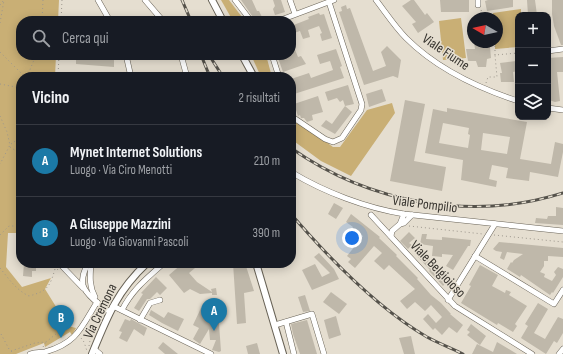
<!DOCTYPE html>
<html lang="it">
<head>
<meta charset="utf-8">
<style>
	:root { --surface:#171b24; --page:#242831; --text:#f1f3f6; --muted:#9ea1a6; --line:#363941; --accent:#1b79a6 }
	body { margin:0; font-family:"Sofia Sans Condensed",sans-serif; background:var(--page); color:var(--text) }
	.controls { position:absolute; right:12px; top:12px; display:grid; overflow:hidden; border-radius:8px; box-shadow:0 2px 10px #0003 }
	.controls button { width:36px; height:36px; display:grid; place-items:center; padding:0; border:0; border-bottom:1px solid var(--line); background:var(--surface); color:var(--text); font:20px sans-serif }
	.compass { position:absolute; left:467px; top:12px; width:36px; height:36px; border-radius:50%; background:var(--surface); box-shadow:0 2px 10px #0003; rotate:279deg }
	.you { position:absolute; left:352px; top:238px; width:14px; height:14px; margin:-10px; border:3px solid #fff; border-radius:50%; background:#1a73e8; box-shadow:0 0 0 6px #1a73e833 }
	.badge { display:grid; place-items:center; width:26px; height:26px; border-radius:50%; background:var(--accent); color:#fff; font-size:13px; font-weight:700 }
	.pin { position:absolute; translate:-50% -33px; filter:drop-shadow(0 1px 2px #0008) }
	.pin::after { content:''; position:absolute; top:21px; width:14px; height:12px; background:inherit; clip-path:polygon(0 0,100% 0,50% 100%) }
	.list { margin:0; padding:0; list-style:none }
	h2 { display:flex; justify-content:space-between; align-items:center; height:52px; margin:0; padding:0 16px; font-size:17px }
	h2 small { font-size:13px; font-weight:400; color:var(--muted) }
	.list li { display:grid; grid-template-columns:26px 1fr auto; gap:12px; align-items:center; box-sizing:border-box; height:72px; padding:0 16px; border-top:1px solid var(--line) }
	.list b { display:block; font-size:15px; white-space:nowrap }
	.list p { margin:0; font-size:13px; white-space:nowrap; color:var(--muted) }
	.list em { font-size:13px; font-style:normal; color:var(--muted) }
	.icon { flex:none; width:22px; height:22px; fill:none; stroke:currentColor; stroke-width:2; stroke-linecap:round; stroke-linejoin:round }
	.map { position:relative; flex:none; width:563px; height:354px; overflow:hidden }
	.search { position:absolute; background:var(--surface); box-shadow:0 2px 10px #0003; left:16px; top:16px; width:280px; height:44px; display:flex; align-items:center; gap:10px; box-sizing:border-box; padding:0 14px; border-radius:16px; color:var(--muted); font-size:15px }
	.panel { position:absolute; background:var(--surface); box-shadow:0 2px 10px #0003; left:16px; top:72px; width:280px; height:196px; border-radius:16px }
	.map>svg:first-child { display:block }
	.green { fill:#c9af75 }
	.building { fill:#bfb8aa; fill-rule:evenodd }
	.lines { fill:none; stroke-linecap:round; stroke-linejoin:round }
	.minor-casing { stroke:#686256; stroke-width:6 }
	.major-casing { stroke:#686256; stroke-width:8 }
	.path { stroke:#9d978d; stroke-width:1; stroke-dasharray:1 3; stroke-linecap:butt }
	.minor { stroke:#fff; stroke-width:5 }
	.major { stroke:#fff; stroke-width:6 }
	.rail-casing { stroke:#55524b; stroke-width:3 }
	.rail { stroke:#e5ded0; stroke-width:1.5; stroke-dasharray:4.5; stroke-linecap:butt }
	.labels { text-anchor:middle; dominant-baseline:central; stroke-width:3; stroke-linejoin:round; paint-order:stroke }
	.street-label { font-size:14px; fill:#36332e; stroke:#e5ded0 }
</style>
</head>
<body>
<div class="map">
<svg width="563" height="354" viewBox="0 0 563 354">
	<rect width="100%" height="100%" fill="#e5ded0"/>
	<g class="green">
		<polygon points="0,0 59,0 58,21 21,21 21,55 56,55 55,77 21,77 21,233 8,233 6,267 22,287 51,278 45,289 68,326 76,328 72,335 70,332 45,347 44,343 16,354 0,354"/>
		<polygon points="221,0 229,0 245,21 233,21"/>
		<polygon points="521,9 521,15 518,15 518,47 495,49 495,42 497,42 497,18 493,18 493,13"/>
		<polygon points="461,18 466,58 443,60 439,21"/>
		<polygon points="251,55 266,55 272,77 261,77"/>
		<polygon points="392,103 395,113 351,176 321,161 291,139 291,119 328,142 329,144 333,147 340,147 367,110"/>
	</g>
	<g class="building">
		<polygon points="241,0 252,0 257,11 259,11 262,17 255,20"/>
		<polygon points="273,0 281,0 285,12 275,15 273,9 275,6"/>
		<polygon points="411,0 414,0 425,15 427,13 434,22 418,33 412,24 416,22 402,6"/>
		<polygon points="440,0 469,0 469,12 441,12"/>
		<polygon points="488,0 513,0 513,7 487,11 485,1"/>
		<polygon points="527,0 535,0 537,15 528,15"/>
		<polygon points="552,0 563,0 563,45 561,45 554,26 552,14"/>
		<polygon points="346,5 347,9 350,8 373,71 386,66 381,52 387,46 401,60 398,78 393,76 364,85 339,12 342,11 341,7"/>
		<polygon points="319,13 320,15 324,14 332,38 322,41 320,34 322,33 319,26 308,30 310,37 303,39 300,31 291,34 291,26 309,19 308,17"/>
		<polygon points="291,40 298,57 301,56 306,64 283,72 277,55 291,55"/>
		<polygon points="474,42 486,42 487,47 490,47 491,58 487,59 486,67 478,67 476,61 468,61 466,49 475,49"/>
		<polygon points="336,49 342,66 340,67 344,78 291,95 291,79 309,73 311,78 333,70 330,61 320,64 317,55"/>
		<polygon points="76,55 114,55 114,67 76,64"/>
		<polygon points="563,57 563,72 557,72 560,101 555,102 549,100 548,58"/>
		<polygon points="516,61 516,64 518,64 518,71 513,72 514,82 501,82 500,73 502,73 500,63"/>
		<polygon points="348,85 354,104 345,106 343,100 340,102 337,98 328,101 325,92"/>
		<polygon points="382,89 386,101 369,107 366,94"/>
		<polygon points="318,96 323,112 312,115 313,120 307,122 304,118 301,118 300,115 298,116 294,104"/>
		<polygon points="405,100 425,104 414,161 446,167 442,191 390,181"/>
		<polygon points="345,106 352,112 335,134 321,126 326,120 332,124"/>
		<path d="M447 108 527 122 520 159 551 164 555 142 563 144V152L558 177 530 172 529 181 506 178 508 168 492 165 489 179 497 181 496 187 461 180 463 160 425 153 433 109 447 112ZM443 123 469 128 468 134 470 135 468 148 439 143ZM483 133 510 137 507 154 481 150Z"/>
		<polygon points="334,203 343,208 336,219 328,214"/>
		<polygon points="556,207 563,208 563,225 535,223 536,218 547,219 548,216 556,216"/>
		<polygon points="351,214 380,237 379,238 397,255 396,256 418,278 417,279 431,295 441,303 451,314 450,314 463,325 457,333 449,327 442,335 435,328 433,330 423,319 428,314 436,323 442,317 431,305 425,311 415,302 407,309 400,301 415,289 389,265 384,270 374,261 382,253 374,246 355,268 348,262 351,259 347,256 363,236 352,229 353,227 346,222"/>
		<polygon points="409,232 415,238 409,243 412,245 408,249 400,241"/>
		<polygon points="422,234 427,234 426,239 442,240 442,237 471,240 470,246 468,246 453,270 446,266 453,255 442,254 442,257 432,256 433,246 420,244"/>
		<polygon points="499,242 563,248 563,257 548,256 548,261 544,261 544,266 540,272 545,274 544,277 552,281 556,275 554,272 558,267 563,269 563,277 553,293 552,292 550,295 521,275 520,277 507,269 511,262 512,263 514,260 523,254 507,252 504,260 500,258 502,252 496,251 493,249"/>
		<polygon points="422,251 430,259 428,261 447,281 443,286 429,271 430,270 418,257 419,254"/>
		<polygon points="319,253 334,269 339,279 312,290 302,270 315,264 322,277 330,273 314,257"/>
		<polygon points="24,263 36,263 36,271 32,271 32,277 23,276"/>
		<polygon points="183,263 201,263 189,273 197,282 212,292 211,289 216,288 217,295 212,295 212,293 200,294 190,289 184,293 169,275"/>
		<polygon points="233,263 245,263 254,291 244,293 246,323 237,324"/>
		<polygon points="480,265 498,275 492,286 505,293 506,290 511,292 509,295 527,306 515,324 517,326 513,332 498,323 497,325 461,303 471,286 469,285"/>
		<polygon points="156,277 167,288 160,295 157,292 150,299 147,299 139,311 134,308 143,294 141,293"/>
		<polygon points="331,292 347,304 339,314 323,302"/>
		<polygon points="305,295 310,311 303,312 298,297"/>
		<polygon points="538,303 548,309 534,333 545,339 558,317 563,319 563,333 557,343 554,341 546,354 521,338 528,326 525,324"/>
		<polygon points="201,308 208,310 218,310 221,351 219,352 212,350 216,340 210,340 209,329 200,344 193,339 199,328 193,325"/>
		<polygon points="151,310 164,318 168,312 184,319 178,331 162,323 149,315"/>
		<polygon points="336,316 341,335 329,339 324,320"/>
		<polygon points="125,319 130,321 131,319 147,328 144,336 134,329 127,342 119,338 122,332 119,331"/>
		<polygon points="307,320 317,354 300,354 293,334 291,324"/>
		<polygon points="471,324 486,336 480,345 467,335 470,332 467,330"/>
		<polygon points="411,336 415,354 404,354 399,338"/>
		<polygon points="163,342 178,354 165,354 158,348"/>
		<polygon points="497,342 517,354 472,354 477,344 493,352"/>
		<polygon points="257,343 260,354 248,354 246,346"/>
	</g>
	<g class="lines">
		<defs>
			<g id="minor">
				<polyline points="98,0 110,21"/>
				<polyline points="145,0 163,21"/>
				<polyline points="235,0 251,21"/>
				<polyline points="290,0 295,14"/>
				<path d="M376 0C386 13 395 27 406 38 437 69 478 88 518 101"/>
				<polyline points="478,0 478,5"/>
				<polyline points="278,21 334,0"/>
				<polyline points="548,51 563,49"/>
				<polyline points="126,55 131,77"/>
				<polyline points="181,55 187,77"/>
				<polyline points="272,55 279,77"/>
				<polyline points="548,108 563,110"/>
				<polyline points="291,116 325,139 333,142 342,138 361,110 362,104 329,2"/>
				<path d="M291 172C324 192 366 208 404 214L563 231"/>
				<polyline points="404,214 400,224 404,223 412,215"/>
				<polyline points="371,215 455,306 532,354"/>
				<polyline points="391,236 392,231 400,224"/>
				<polyline points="475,256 554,304 563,290"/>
				<polyline points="59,263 83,288"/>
				<path d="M88 263C85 270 81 277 83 285 85 294 102 307 110 312"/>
				<path d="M91 263C90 276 89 286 95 297"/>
				<polyline points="448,300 495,224"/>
				<polyline points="113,306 211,354"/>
				<path d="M122 310C132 290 147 278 164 263"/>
				<polyline points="140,320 150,303 160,300"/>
				<polyline points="286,322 294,354"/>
				<polyline points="275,325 312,314 324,354"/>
				<polyline points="94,349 100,354"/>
				<path d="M30 354C36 352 39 353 45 352 77 343 81 328 97 302"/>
				<polyline points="559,354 563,349"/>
			</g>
			<g id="major">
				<polyline points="212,0 223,21"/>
				<polyline points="242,55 254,77"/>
				<polyline points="256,263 283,354"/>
				<path d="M92 354C107 317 117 291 147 263"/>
			</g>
		</defs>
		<use href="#minor" class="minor-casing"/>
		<use href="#major" class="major-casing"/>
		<g class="path">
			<polyline points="0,5 3,1"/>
			<polyline points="481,10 483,14 493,18"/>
			<polyline points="42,21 43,0"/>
			<polyline points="61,21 62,0"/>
			<polyline points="0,23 4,0"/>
			<polyline points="495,42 495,55 518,53"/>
			<polyline points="0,52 25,77"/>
			<polyline points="27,77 36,55"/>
			<polyline points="58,77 59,55"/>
			<polyline points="486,83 488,77 497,77 495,55"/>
			<polyline points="0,84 21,88"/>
			<polyline points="0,116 7,132 10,145 0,164"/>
			<polyline points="11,144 21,137"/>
			<polyline points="10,147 21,154"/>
			<polyline points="409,226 483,234"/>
			<polyline points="0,235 9,226 21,226"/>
			<polyline points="494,235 563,242"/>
			<polyline points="52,263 58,270"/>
			<path d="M0 268C9 279 16 290 29 296 48 291 50 286 55 269"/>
			<polyline points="1,334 9,349 14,354"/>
			<polyline points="81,338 84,342 87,351"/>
			<polyline points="89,346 91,335 90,323"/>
			<polyline points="43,347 46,342"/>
			<polyline points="11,351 35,343 46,342 56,334 64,331 68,326"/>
		</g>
		<use href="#minor" class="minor"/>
		<use href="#major" class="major"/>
		<defs>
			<g id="rail">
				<polyline points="182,0 191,21"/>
				<polyline points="201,55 210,77"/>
				<polyline points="209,55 223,77"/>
				<path d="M291 148C369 203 471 222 563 193"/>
				<path d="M291 214C328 257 377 308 427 337 438 343 451 348 463 354"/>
			</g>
		</defs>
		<use href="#rail" class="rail-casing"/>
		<use href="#rail" class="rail"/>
	</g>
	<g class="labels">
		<g class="street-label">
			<text transform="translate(446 52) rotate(34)">Viale Fiume</text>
			<text transform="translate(425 204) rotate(7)">Viale Pompilio</text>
			<text transform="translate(438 269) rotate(46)">Viale Belgioioso</text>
			<text transform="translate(100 311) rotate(-64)">Via Cremona</text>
		</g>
	</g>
</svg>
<div class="controls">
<button>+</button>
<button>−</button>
<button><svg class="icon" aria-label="layers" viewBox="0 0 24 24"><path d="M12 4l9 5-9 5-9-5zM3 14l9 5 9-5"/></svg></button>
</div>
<svg class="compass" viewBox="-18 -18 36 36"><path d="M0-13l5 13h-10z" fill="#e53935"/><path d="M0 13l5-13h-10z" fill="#9ea1a6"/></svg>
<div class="you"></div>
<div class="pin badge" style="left:214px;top:331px">A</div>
<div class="pin badge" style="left:61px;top:338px">B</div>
<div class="search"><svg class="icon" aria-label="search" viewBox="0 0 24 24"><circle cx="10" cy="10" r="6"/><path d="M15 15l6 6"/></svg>Cerca qui</div>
<section class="panel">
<h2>Vicino<small>2 risultati</small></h2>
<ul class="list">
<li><span class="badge">A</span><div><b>Mynet Internet Solutions</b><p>Luogo · Via Ciro Menotti</p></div><em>210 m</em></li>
<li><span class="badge">B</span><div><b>A Giuseppe Mazzini</b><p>Luogo · Via Giovanni Pascoli</p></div><em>390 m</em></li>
</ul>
</section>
</div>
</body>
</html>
